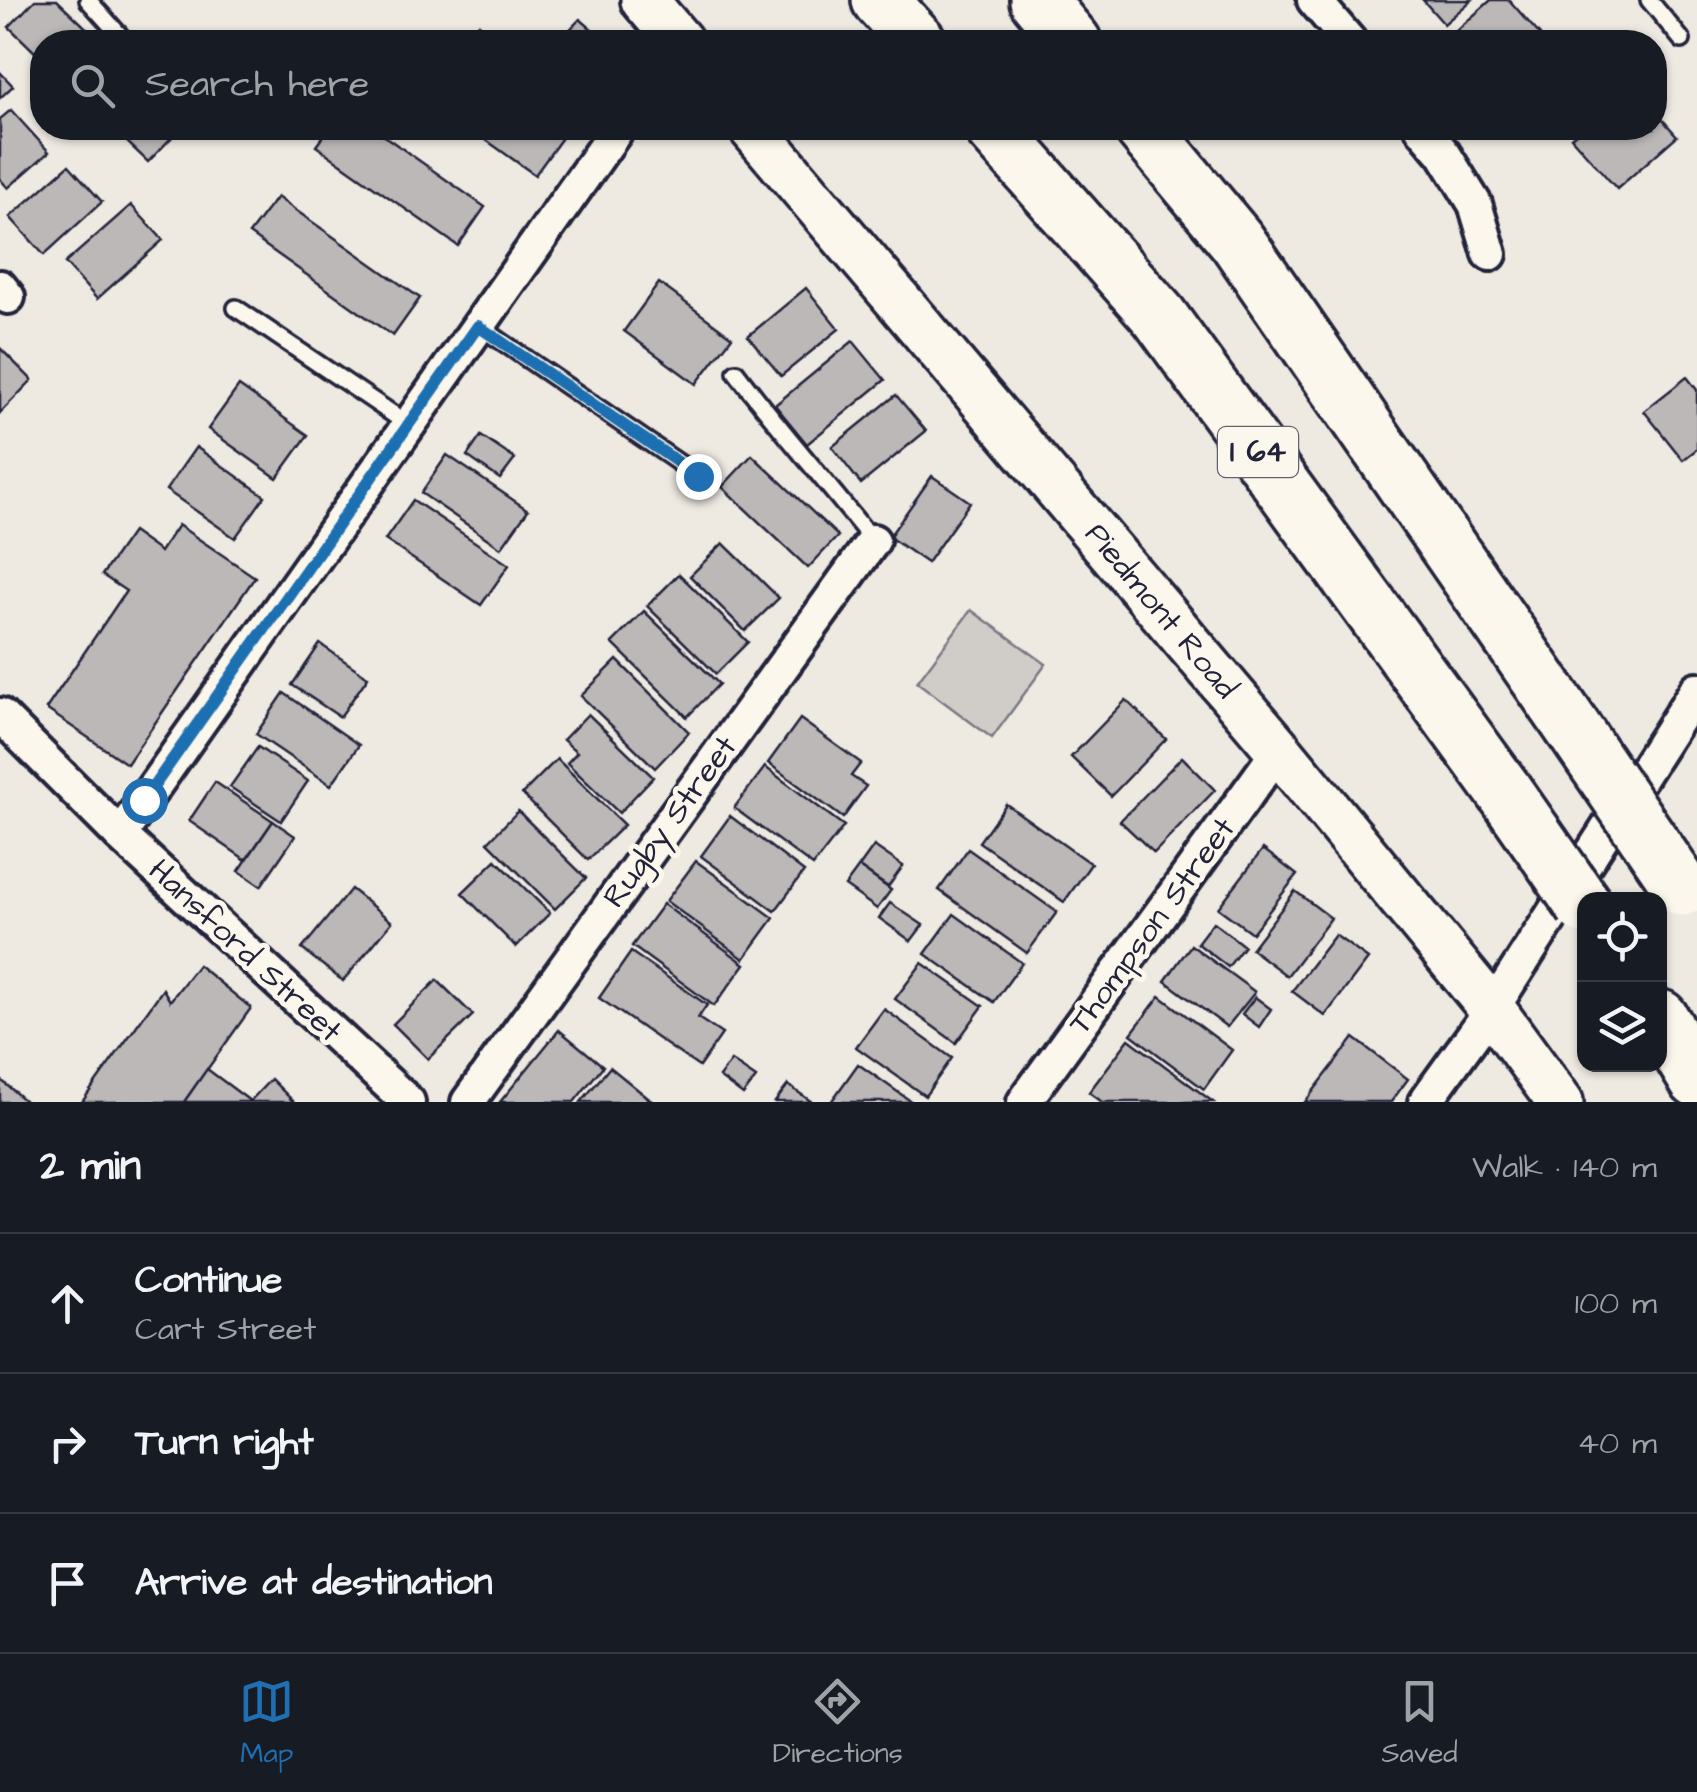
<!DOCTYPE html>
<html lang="en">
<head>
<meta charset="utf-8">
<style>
	:root { --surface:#171b24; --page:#20242c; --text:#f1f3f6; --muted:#9ea1a6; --line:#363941; --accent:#1f6fb2 }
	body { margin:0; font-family:"Architects Daughter",sans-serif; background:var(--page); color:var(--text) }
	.controls { position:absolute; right:30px; bottom:30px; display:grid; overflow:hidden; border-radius:20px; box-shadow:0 2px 8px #0004 }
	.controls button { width:90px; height:90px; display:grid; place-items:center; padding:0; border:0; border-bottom:2px solid var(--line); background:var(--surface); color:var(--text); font:50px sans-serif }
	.stop { position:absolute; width:30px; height:30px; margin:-22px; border:8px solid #1f6fb2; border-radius:50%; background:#fff }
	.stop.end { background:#1f6fb2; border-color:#fff; box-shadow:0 2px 10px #0008 }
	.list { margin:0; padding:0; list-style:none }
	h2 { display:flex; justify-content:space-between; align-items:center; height:130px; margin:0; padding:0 40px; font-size:42px }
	h2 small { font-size:32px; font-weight:400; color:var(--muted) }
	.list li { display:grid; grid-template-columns:65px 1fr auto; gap:30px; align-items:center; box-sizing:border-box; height:140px; padding:0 40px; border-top:2px solid var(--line) }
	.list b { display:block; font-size:38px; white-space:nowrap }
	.list p { margin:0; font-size:32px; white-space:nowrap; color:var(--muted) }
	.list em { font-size:32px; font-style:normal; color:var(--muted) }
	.icon { flex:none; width:55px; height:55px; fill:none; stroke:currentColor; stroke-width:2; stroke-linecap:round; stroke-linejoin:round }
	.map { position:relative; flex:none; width:1697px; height:1102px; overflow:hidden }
	.search { position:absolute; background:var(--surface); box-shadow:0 2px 8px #0004; left:30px; right:30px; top:30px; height:110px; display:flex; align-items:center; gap:25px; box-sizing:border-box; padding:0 35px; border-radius:40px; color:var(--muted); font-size:38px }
	.sheet { height:550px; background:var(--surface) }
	nav { display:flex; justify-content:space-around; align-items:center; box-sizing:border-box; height:140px; border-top:2px solid var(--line); background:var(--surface); font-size:28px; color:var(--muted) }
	nav a { display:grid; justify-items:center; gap:5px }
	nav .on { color:var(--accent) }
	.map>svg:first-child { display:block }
	.green { fill:#d0cdc9; stroke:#797882; stroke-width:2.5 }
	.building { fill:#bcb8b8; stroke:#22223b; stroke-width:2.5 }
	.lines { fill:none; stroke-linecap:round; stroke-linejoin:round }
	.lane-casing { stroke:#22223b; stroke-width:22 }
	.street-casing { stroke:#22223b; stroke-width:40 }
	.secondary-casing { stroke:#22223b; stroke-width:52 }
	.highway-casing { stroke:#22223b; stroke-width:62 }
	.lane { stroke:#fbf7ec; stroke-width:15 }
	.street { stroke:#fbf7ec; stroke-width:32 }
	.secondary { stroke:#fbf7ec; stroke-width:45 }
	.highway { stroke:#fbf7ec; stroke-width:55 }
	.highway-bridge-casing { stroke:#22223b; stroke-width:62; stroke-linecap:butt }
	.highway-bridge { stroke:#fbf7ec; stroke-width:55 }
	.route { stroke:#1f6fb2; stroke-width:12 }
	.labels { text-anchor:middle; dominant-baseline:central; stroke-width:10; stroke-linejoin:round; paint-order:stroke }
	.shield { fill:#fbf7ec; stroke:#636270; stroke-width:2.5 }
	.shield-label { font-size:30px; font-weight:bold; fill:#22223b }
	.street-label { font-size:32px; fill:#22223b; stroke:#fbf7ec }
</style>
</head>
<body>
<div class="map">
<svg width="1697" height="1102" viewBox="0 0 1697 1102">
	<rect width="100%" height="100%" fill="#eeeae2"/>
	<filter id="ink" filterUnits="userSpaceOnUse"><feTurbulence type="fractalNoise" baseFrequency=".01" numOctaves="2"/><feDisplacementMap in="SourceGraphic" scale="20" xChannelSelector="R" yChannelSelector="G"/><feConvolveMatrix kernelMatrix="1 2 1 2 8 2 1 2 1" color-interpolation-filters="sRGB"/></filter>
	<g filter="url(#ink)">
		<polygon class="green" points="971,610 1046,664 992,738 917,682"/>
		<g class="building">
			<polygon points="35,0 57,0 101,42 42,42 42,59 9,27"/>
			<polygon points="1423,0 1472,0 1444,24"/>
			<polygon points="1491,0 1509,0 1540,35 1531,42 1454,42 1449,37"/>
			<polygon points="580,19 607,42 558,42"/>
			<polygon points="479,24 499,42 461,42"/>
			<polygon points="0,72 13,86 0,98"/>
			<polygon points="11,110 49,152 8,188 0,179 0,119"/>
			<polygon points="1654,110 1677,136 1617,189 1571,137 1582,128 1654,128"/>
			<polygon points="137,128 161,128 172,137 148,162 125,140"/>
			<polygon points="329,128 373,128 485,207 458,246 316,146"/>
			<polygon points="485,128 569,128 535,175 479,135"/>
			<polygon points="69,165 102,202 44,255 10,217"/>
			<polygon points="277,197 420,298 393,336 249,234"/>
			<polygon points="131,205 163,240 97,299 65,263"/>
			<polygon points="659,283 732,337 696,384 624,331"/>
			<polygon points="806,288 839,329 781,376 748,336"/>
			<polygon points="853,341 885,380 807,444 775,405"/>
			<polygon points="0,348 32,380 0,413"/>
			<polygon points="1687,377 1697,390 1697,449 1683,460 1644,411"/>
			<polygon points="239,386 308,435 277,478 208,429"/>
			<polygon points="896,395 926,431 861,484 832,447"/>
			<polygon points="481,436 515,459 500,479 467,456"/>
			<polygon points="196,447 265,496 235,538 166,490"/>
			<polygon points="447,455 528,510 501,548 421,493"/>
			<polygon points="752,455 838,536 808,568 722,487"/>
			<polygon points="932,476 970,502 927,563 889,537"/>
			<polygon points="413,500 509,565 481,605 385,540"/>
			<polygon points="178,525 255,577 127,764 46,709 126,591 102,575 132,532 160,552"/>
			<polygon points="723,543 779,598 745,631 690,576"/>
			<polygon points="679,574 748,642 716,674 647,606"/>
			<polygon points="644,611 719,684 687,717 612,643"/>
			<polygon points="320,644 368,677 340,717 292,685"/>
			<polygon points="617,660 689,732 655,768 581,696"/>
			<polygon points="284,693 359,745 331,785 256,734"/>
			<polygon points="1126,700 1166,739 1111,796 1071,757"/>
			<polygon points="588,714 653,777 619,813 567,763 577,752 563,740"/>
			<polygon points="800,719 861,763 851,776 866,786 843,818 768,763"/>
			<polygon points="258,747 308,781 281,821 230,787"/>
			<polygon points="1182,757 1215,790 1154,853 1120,821"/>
			<polygon points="557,759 624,825 588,860 522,794"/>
			<polygon points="765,767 844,826 813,866 734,808"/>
			<polygon points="215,782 273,821 246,860 189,821"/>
			<polygon points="1006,804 1091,864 1064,902 979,842"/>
			<polygon points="518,811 586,878 555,909 488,842"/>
			<polygon points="730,816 804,872 775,911 701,856"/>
			<polygon points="273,821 295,836 261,886 239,871"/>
			<polygon points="874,846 903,866 888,887 859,867"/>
			<polygon points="968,849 1057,912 1027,953 939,890"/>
			<polygon points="1263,849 1297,875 1252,933 1218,908"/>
			<polygon points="496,860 550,913 516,947 462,893"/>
			<polygon points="696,861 774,918 744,959 666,901"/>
			<polygon points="859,867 891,890 877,909 845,886"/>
			<polygon points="351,889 392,922 343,981 302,949"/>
			<polygon points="1295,891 1331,918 1287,976 1251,949"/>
			<polygon points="890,903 923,925 911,941 879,918"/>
			<polygon points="663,904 745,964 714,1006 632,946"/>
			<polygon points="954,914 1022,963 994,1002 925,954"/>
			<polygon points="1213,922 1244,946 1228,967 1197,943"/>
			<polygon points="1335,935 1368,959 1325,1016 1292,991"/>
			<polygon points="1191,945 1255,992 1227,1027 1165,981"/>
			<polygon points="631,952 707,1005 698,1018 722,1034 699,1067 599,998"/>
			<polygon points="922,963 983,1006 956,1043 895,999"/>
			<polygon points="198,965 251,1008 184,1102 82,1102 163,989 170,1001"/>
			<polygon points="437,980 473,1015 428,1059 393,1024"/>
			<polygon points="1160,996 1232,1050 1204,1089 1131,1034"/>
			<polygon points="1255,997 1271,1009 1259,1027 1242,1014"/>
			<polygon points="884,1009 952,1058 925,1096 856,1047"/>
			<polygon points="559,1030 603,1066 574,1102 500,1102"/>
			<polygon points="1354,1038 1408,1079 1391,1102 1305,1102"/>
			<polygon points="1129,1039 1213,1102 1102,1102 1089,1092"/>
			<polygon points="731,1061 756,1078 743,1095 719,1077"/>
			<polygon points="858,1064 912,1102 831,1102"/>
			<polygon points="610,1067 653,1102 581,1102"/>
			<polygon points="207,1069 250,1101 271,1079 294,1102 184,1102"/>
			<polygon points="0,1079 26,1102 0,1102"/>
			<polygon points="788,1085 812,1102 775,1102"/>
		</g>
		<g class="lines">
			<defs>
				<g id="lane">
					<polyline points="88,0 126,42"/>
					<polyline points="1649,0 1682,40"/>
					<polyline points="236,308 409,425"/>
					<polyline points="479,326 698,476"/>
					<path d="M736 372C780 430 828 484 873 541"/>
				</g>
				<g id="street">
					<polyline points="1314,0 1350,42"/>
					<polyline points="1422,128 1444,154 1475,204 1490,254"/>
					<polyline points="0,287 8,297"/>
					<polyline points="0,715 120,835 408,1102"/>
					<polyline points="120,835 618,128"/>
					<polyline points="468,1102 873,541"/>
					<polyline points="1024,1102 1279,750"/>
					<polyline points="1425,1102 1492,1009 1697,689"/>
				</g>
				<g id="secondary">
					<polyline points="644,0 680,42"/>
					<polyline points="752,128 1279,750 1492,1009 1560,1102"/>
				</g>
				<g id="highway">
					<polyline points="880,0 918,42"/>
					<polyline points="1038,0 1073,42"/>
					<polyline points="993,128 1159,316 1504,791"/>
					<polyline points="1143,128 1237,241 1557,705"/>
					<polyline points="1660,1018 1697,1080"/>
				</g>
			</defs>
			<use href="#lane" class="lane-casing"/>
			<use href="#street" class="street-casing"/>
			<use href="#secondary" class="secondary-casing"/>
			<use href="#highway" class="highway-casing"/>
			<use href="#lane" class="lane"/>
			<use href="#street" class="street"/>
			<use href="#secondary" class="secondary"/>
			<use href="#highway" class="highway"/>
			<defs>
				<g id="highway-bridge">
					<polyline points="1557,705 1682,888"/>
					<polyline points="1504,791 1584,906"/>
				</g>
			</defs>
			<use href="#highway-bridge" class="highway-bridge-casing"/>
			<use href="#highway-bridge" class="highway-bridge"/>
		</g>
	</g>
	<g class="lines" filter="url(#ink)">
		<polyline class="route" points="144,800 478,326 698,476"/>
	</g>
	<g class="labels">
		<rect class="shield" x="1218" y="427" width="80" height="50" rx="8"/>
		<g class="shield-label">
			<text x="1258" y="452">I 64</text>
		</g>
		<g class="street-label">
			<text transform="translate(1161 611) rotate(50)">Piedmont Road</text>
			<text transform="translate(670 822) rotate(-54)">Rugby Street</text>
			<text transform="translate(1152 926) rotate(-54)">Thompson Street</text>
			<text transform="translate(245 951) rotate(43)">Hansford Street</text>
		</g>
	</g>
</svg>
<div class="controls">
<button><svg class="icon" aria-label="locate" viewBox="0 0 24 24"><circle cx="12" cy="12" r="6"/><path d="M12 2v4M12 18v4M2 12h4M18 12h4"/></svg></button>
<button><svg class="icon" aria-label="layers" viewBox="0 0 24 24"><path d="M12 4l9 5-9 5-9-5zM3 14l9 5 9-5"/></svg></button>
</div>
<div class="stop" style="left:144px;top:800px"></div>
<div class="stop end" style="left:698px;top:476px"></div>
<div class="search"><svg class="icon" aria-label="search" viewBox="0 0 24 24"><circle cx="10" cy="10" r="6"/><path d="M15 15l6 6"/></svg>Search here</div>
</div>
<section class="sheet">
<h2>2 min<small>Walk · 140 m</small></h2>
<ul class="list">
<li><svg class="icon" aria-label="ahead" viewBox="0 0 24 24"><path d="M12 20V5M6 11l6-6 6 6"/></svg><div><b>Continue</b><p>Cart Street</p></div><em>100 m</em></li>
<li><svg class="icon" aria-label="right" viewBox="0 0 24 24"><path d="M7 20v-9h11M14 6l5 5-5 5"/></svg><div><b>Turn right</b></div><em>40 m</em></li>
<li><svg class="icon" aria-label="arrive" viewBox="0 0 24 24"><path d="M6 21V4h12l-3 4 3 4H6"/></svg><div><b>Arrive at destination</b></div></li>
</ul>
</section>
<nav>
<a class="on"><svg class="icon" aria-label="map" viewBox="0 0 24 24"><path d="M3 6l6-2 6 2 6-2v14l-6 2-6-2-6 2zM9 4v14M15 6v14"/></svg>Map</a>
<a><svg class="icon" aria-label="directions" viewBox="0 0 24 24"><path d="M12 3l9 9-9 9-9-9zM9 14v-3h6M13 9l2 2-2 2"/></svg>Directions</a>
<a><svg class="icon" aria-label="saved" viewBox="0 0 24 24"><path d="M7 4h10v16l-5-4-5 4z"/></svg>Saved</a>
</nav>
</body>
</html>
